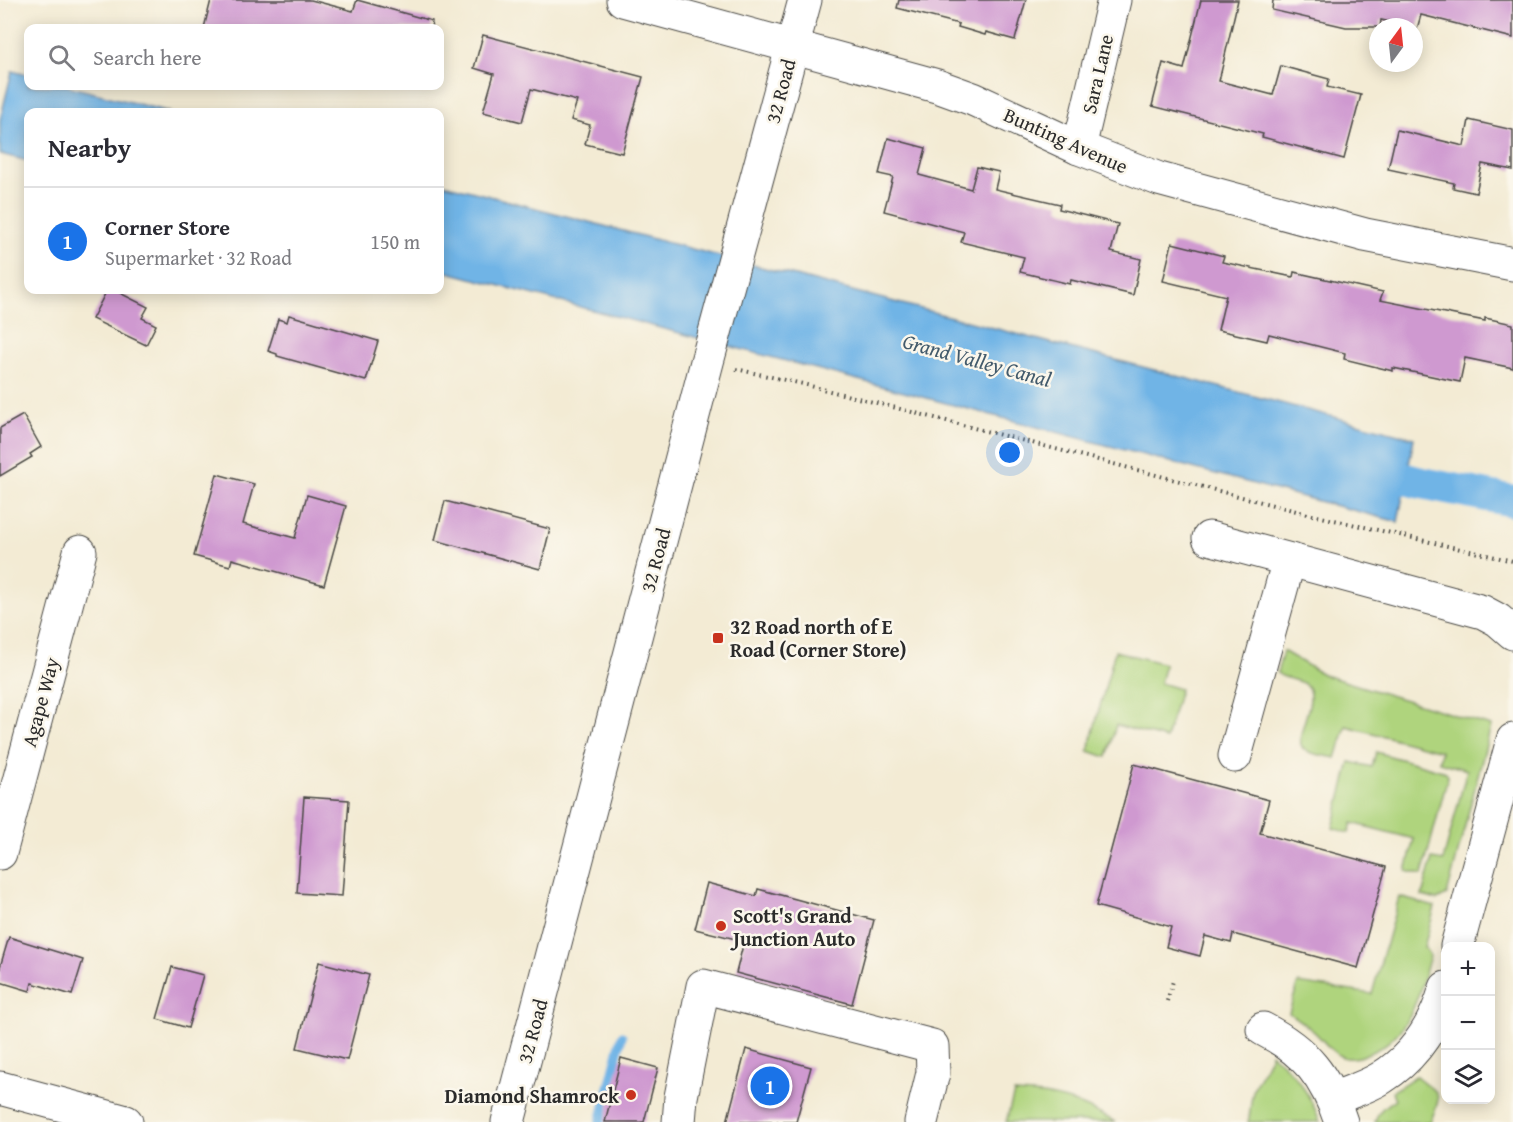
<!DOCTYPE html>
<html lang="en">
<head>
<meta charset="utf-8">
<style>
	:root { --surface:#fff; --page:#f2f2f3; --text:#2b2b33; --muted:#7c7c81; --line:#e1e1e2; --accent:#1a73e8 }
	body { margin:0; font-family:"Gentium Book Plus",serif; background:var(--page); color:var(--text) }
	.controls { position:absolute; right:18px; bottom:18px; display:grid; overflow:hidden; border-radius:12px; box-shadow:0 3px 15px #0003 }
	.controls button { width:54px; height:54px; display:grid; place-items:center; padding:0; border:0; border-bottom:2px solid var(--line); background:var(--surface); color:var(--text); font:30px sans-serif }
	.compass { position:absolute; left:1369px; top:18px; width:54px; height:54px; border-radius:50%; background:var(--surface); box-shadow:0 3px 15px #0003; rotate:15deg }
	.you { position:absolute; left:1010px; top:453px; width:21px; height:21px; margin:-15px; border:4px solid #fff; border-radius:50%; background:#1a73e8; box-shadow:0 0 0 9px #1a73e833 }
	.badge { display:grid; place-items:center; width:39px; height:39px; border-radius:50%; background:var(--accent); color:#fff; font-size:20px; font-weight:700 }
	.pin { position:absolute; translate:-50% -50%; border:3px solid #fff; box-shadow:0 2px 6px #0006 }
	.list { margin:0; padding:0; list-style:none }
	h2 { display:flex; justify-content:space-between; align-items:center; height:78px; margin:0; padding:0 24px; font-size:26px }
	h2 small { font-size:20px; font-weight:400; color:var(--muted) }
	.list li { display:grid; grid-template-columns:39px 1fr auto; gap:18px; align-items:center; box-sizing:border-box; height:108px; padding:0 24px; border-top:2px solid var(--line) }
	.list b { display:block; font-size:22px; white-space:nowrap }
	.list p { margin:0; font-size:20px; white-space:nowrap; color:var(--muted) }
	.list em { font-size:20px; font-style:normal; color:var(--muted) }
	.icon { flex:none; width:33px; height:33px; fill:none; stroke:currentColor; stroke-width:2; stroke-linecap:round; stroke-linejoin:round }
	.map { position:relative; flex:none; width:1513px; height:1122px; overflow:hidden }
	.search { position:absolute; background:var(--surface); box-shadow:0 3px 15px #0003; left:24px; top:24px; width:420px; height:66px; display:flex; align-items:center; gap:15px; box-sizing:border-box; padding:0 21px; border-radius:12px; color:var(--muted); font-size:22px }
	.panel { position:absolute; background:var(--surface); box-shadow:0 3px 15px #0003; left:24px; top:108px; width:420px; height:186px; border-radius:12px }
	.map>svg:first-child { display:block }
	.green { fill:#afd47d; stroke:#6d8054; stroke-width:1.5 }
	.water { fill:#70b4e6; stroke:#4e7088; stroke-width:1.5 }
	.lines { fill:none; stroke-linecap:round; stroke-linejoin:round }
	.stream { stroke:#70b4e6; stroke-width:9 }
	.canal { stroke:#70b4e6; stroke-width:32 }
	.building { fill:#cf99d0 }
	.minor-casing { stroke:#494844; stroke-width:35 }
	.major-casing { stroke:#494844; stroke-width:35 }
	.path { stroke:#494844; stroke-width:4; stroke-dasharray:1.5 4.5; stroke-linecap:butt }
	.minor { stroke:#fff; stroke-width:33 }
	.major { stroke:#fff; stroke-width:33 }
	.poi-dot { fill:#c8321e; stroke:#fbf7ec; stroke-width:2 }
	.labels { text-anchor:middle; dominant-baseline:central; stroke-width:5; stroke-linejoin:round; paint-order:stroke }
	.street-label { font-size:20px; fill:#2b2b2b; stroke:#fbf7ec }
	.poi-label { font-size:20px; font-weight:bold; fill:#2b2b2b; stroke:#fbf7ec; text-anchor:start }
	.water-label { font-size:21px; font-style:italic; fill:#435b6c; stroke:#fbf7ec }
</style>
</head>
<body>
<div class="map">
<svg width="1513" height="1122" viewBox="0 0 1513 1122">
	<rect width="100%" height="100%" fill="#fbf7ec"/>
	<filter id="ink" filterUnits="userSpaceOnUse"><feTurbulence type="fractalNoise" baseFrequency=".0167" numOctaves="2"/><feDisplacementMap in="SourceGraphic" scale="12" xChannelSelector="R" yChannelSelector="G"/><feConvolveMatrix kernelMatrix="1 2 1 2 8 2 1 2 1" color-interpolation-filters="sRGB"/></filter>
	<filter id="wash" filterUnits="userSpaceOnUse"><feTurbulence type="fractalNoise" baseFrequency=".008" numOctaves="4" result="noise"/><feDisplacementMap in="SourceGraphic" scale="24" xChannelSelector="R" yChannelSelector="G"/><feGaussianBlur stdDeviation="1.35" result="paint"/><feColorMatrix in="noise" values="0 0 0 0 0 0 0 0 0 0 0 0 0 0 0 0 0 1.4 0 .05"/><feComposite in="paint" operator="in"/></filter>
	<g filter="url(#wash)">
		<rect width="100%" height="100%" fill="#f3ebd4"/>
		<g class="green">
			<polygon points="1115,651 1165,664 1160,683 1180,689 1166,739 1116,725 1107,757 1088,751"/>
			<path d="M1283 651 1324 675 1491 726 1447 895 1437 900 1422 896 1432 859 1443 861 1467 770 1439 762 1441 751 1346 726 1336 758C1327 756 1313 755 1305 750 1289 740 1321 700 1306 685 1300 679 1287 681 1277 673Z"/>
			<polygon points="1376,752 1446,772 1448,776 1422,875 1406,871 1414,839 1352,823 1349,833 1333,828 1350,762 1372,767"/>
			<path d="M1399 897 1435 907 1424 947 1430 956C1418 997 1410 1040 1364 1055 1357 1058 1350 1060 1342 1057 1329 1051 1322 1038 1312 1030 1305 1024 1297 1019 1289 1013L1298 983 1372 994Z"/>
			<path d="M1271 1053C1295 1073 1310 1093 1320 1122H1248C1251 1111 1250 1100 1254 1088 1259 1076 1267 1066 1271 1053Z"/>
			<path d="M1416 1076C1440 1096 1444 1092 1430 1122H1375C1378 1110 1386 1105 1395 1099L1392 1092Z"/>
			<path d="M1014 1093C1057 1094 1077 1101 1115 1122H1006Z"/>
		</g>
		<g class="water">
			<polygon points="12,71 28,75 28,86 67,86 170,112 28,112 28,161 0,154 0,120"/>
			<polygon points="440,183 1414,438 1398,522 440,270"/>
		</g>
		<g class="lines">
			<polyline class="stream" points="600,1122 622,1036"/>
			<polyline class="canal" points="1365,468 1417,482 1513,501"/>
		</g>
		<g id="blocks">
			<g class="building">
				<polygon points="211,0 311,0 353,11 357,0 432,21 431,28 204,28"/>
				<polygon points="899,0 1026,0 1015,40 986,32 985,35 958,27 959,24 897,8"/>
				<polygon points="1201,0 1238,0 1219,81 1273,95 1281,66 1329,79 1327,87 1361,95 1344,159 1262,137 1263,134 1152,106 1163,63 1184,69"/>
				<polygon points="1273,0 1513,0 1513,38 1421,15 1417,29 1414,27 1381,20 1380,27 1346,27 1272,10"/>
				<polygon points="483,35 643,77 622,153 585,144 590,125 571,120 577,101 531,89 522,122 483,112 494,74 474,68"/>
				<polygon points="1469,120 1513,130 1513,170 1482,164 1476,193 1453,188 1454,183 1388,169 1397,130 1464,146"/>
				<polygon points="888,138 926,148 919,175 971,189 977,167 999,172 995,189 1060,204 1059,209 1118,224 1111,252 1141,259 1133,295 1071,280 1070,284 1020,272 1024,257 961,242 964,232 884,211 893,177 879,174"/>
				<polygon points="1172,243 1224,256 1222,262 1293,277 1294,272 1383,292 1380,300 1485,321 1485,318 1513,324 1513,368 1465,358 1460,382 1393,368 1393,371 1344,359 1345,353 1269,334 1267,341 1218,330 1226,296 1163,281"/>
				<polygon points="107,290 114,290 148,307 142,318 156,325 146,345 92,319"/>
				<polygon points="289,315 378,341 366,381 277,356 277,354 268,351 278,319 287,322"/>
				<polygon points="23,415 41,447 30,454 32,457 0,476 0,428"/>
				<polygon points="217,474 254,484 243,524 295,538 307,495 346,506 324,585 232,559 230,566 194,556"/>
				<polygon points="445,501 550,529 540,569 435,540"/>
				<polygon points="1134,764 1269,800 1260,833 1386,867 1358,968 1233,934 1231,943 1205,936 1200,956 1166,947 1171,927 1096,906"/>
				<polygon points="304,797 349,800 342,896 297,893"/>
				<polygon points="707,883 756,896 758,889 874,920 852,1004 736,973 744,941 695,929"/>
				<polygon points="9,937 83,960 72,995 32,983 30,991 0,982 0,967"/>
				<polygon points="319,962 369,975 347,1060 297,1048"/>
				<polygon points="172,967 203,975 188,1028 157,1019"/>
				<polygon points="746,1049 811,1067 796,1122 727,1122"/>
				<polygon points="621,1058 658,1068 644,1122 605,1122"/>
			</g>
		</g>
	</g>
	<g filter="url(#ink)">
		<use href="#blocks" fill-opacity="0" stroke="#494844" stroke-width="1.5"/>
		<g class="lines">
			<defs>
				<g id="minor">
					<polyline points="623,0 937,86 973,99 1079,148 1159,179 1365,235 1513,264"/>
					<polyline points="1079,148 1114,0"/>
					<polyline points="1209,538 1483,612 1498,620 1513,633"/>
					<polyline points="1235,756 1289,560"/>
					<polyline points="0,853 80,552"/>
					<polyline points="1457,946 1513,740"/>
					<path d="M1263 1029C1306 1051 1326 1077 1341 1122"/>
					<polyline points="0,1088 126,1122"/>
					<path d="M1333 1099C1349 1092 1367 1087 1381 1078 1415 1057 1435 1025 1446 988"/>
					<polyline points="679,1122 681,1097 703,986 932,1046 933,1073 921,1122"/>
				</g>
				<polyline id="major" points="508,1122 707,362 805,0"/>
			</defs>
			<use href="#minor" class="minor-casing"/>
			<use href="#major" class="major-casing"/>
			<g class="path">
				<polyline points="736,369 803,384 1308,514 1513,561"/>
				<polyline points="1167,1001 1173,981"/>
			</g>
			<use href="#minor" class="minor"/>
			<use href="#major" class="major"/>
		</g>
	</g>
	<g class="poi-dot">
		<rect x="712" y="632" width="12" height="12" rx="3"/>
		<circle cx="721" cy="926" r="6"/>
		<circle cx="631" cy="1095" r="6"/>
	</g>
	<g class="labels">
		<g class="street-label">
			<text transform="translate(1097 74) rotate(-77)">Sara Lane</text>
			<text transform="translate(780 91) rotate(-75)">32 Road</text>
			<text transform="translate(1066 140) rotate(24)">Bunting Avenue</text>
			<text transform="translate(655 560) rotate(-75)">32 Road</text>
			<text transform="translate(40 702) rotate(-75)">Agape Way</text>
			<text transform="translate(532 1031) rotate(-75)">32 Road</text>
		</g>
		<g class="poi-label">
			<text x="730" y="626">32 Road north of E<tspan x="730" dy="23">Road (Corner Store)</tspan></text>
			<text x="733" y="915">Scott's Grand<tspan x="733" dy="23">Junction Auto</tspan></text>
			<text x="619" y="1095" text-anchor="end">Diamond Shamrock</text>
		</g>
		<g class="water-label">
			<text transform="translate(977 360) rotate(15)">Grand Valley Canal</text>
		</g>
	</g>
</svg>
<div class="controls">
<button>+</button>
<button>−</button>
<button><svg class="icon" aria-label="layers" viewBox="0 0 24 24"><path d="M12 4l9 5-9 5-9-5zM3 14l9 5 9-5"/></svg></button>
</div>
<svg class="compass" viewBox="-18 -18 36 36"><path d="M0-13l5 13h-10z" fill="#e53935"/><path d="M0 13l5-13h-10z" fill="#7c7c81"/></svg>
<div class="you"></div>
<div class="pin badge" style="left:770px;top:1086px">1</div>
<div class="search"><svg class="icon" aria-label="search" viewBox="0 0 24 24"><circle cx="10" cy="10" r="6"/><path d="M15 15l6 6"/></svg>Search here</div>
<section class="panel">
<h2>Nearby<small></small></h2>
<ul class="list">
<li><span class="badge">1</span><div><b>Corner Store</b><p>Supermarket · 32 Road</p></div><em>150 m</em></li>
</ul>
</section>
</div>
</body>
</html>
